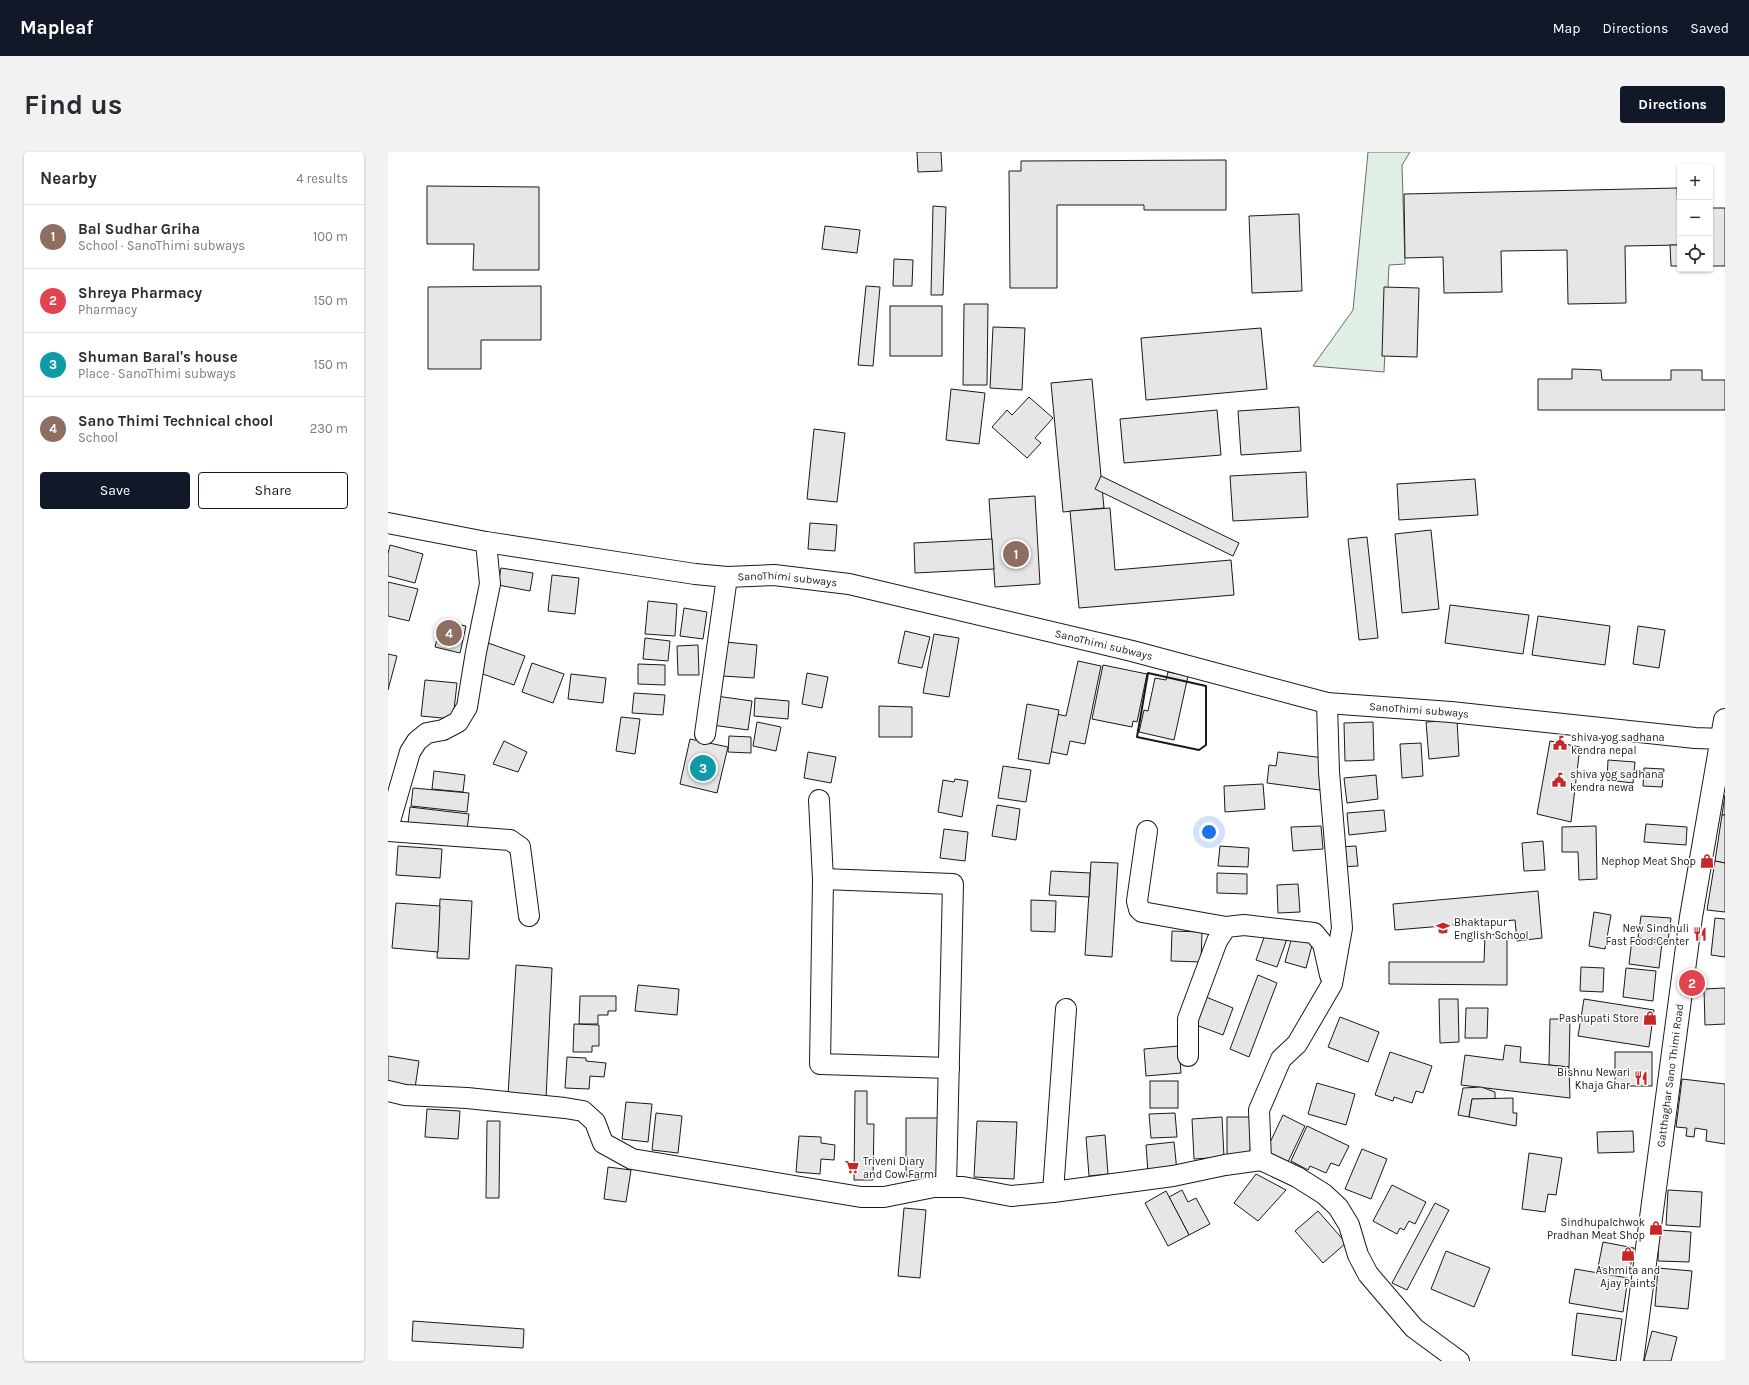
<!DOCTYPE html>
<html lang="en">
<head>
<meta charset="utf-8">
<style>
	:root { --surface:#fff; --page:#f2f2f3; --text:#2b2b33; --muted:#7c7c81; --line:#e1e1e2; --accent:#111827 }
	body { margin:0; font-family:Karla,sans-serif; background:var(--page); color:var(--text) }
	.controls { position:absolute; right:12px; top:12px; display:grid; overflow:hidden; border-radius:4px; box-shadow:0 1px 3px #0004 }
	.controls button { width:36px; height:36px; display:grid; place-items:center; padding:0; border:0; border-bottom:1px solid var(--line); background:var(--surface); color:var(--text); font:20px sans-serif }
	.you { position:absolute; left:821px; top:680px; width:14px; height:14px; margin:-10px; border:3px solid #fff; border-radius:50%; background:#1a73e8; box-shadow:0 0 0 6px #1a73e833 }
	.badge { display:grid; place-items:center; width:26px; height:26px; border-radius:50%; background:var(--accent); color:#fff; font-size:13px; font-weight:700 }
	.pin { position:absolute; translate:-50% -50%; border:2px solid #fff; box-shadow:0 1px 4px #0006 }
	.list { margin:0; padding:0; list-style:none }
	h2 { display:flex; justify-content:space-between; align-items:center; height:52px; margin:0; padding:0 16px; font-size:17px }
	h2 small { font-size:13px; font-weight:400; color:var(--muted) }
	.list li { display:grid; grid-template-columns:26px 1fr auto; gap:12px; align-items:center; box-sizing:border-box; height:64px; padding:0 16px; border-top:1px solid var(--line) }
	.list b { display:block; font-size:15px; white-space:nowrap }
	.list p { margin:0; font-size:13px; white-space:nowrap; color:var(--muted) }
	.list em { font-size:13px; font-style:normal; color:var(--muted) }
	.actions { display:flex; gap:8px; padding:12px 16px }
	.actions a { flex:1; padding:9px 0; border:1px solid var(--accent); border-radius:4px; text-align:center; font-size:14px; color:var(--accent) }
	.actions .main { background:var(--accent); color:#fff }
	.icon { flex:none; width:22px; height:22px; fill:none; stroke:currentColor; stroke-width:2; stroke-linecap:round; stroke-linejoin:round }
	.map { position:relative; flex:none; width:1337px; height:1209px; overflow:hidden; border-radius:4px }
	header { display:flex; align-items:center; gap:24px; box-sizing:border-box; height:56px; padding:0 20px; background:var(--accent); color:#fff }
	header strong { font-size:19px }
	nav { display:flex; gap:22px; margin-inline-start:auto; font-size:14px }
	.intro { display:flex; align-items:center; justify-content:space-between; box-sizing:border-box; height:96px; padding:0 24px }
	h1 { margin:0; font-size:28px }
	.button { padding:10px 18px; border-radius:4px; background:var(--accent); color:#fff; font-size:14px; font-weight:700 }
	main { display:flex; gap:24px; padding:0 24px }
	aside { flex:1; background:var(--surface); border-radius:4px; box-shadow:0 1px 3px #0004 }
	.map>svg:first-child { display:block }
	.green { fill:#e0efe3; stroke:#6a6a6a }
	.building { fill:#e6e6e6; stroke:#1a1a1a }
	.lines { fill:none; stroke-linecap:round; stroke-linejoin:round }
	.street-casing { stroke:#1a1a1a; stroke-width:22 }
	.secondary-casing { stroke:#1a1a1a; stroke-width:24 }
	.street { stroke:#fff; stroke-width:20 }
	.secondary { stroke:#fff; stroke-width:22 }
	.wall { stroke:#1a1a1a; stroke-width:2 }
	.labels { text-anchor:middle; dominant-baseline:central; stroke-width:3; stroke-linejoin:round; paint-order:stroke }
	.street-label { font-size:11px; fill:#1a1a1a; stroke:#fff }
	.poi-label { font-size:11px; fill:#1a1a1a; stroke:#fff; text-anchor:end }
</style>
</head>
<body>
<header>
<strong>Mapleaf</strong>
<nav><a>Map</a><a>Directions</a><a>Saved</a></nav>
</header>
<div class="intro"><h1>Find us</h1><a class="button">Directions</a></div>
<main>
<aside>
<h2>Nearby<small>4 results</small></h2>
<ul class="list">
<li><span class="badge" style="background:#8d6e63">1</span><div><b>Bal Sudhar Griha</b><p>School · SanoThimi subways</p></div><em>100 m</em></li>
<li><span class="badge" style="background:#e0444e">2</span><div><b>Shreya Pharmacy</b><p>Pharmacy</p></div><em>150 m</em></li>
<li><span class="badge" style="background:#0f9aa8">3</span><div><b>Shuman Baral's house</b><p>Place · SanoThimi subways</p></div><em>150 m</em></li>
<li><span class="badge" style="background:#8d6e63">4</span><div><b>Sano Thimi Technical chool</b><p>School</p></div><em>230 m</em></li>
</ul>
<div class="actions"><a class="main">Save</a><a>Share</a></div>
</aside>
<div class="map">
<svg width="1337" height="1209" viewBox="0 0 1337 1209">
	<rect width="100%" height="100%" fill="#fff"/>
	<polygon class="green" points="980,0 1022,0 1014,13 1017,112 1001,113 996,220 925,214 965,158"/>
	<g class="building">
		<polygon points="529,0 553,0 554,19 530,20"/>
		<polygon points="838,8 838,58 756,58 756,53 669,53 669,136 622,136 621,19 633,19 633,9"/>
		<polygon points="39,34 151,35 151,118 85,118 86,92 39,92"/>
		<polygon points="1289,36 1291,93 1237,94 1238,151 1180,152 1179,98 1113,99 1114,140 1056,141 1055,105 1017,106 1016,42"/>
		<polygon points="545,54 558,55 555,143 543,143"/>
		<rect x="1322" y="56" width="15" height="58"/>
		<polygon points="1291,57 1292,57 1292,114 1283,114 1282,93 1291,93"/>
		<polygon points="911,62 914,139 864,141 861,64"/>
		<polygon points="437,74 472,78 469,101 434,97"/>
		<polygon points="506,107 525,108 524,134 505,134"/>
		<polygon points="153,134 153,188 93,188 93,217 40,217 40,135"/>
		<polygon points="478,134 492,135 485,214 470,213"/>
		<polygon points="996,135 1031,136 1029,205 994,204"/>
		<polygon points="576,152 600,152 599,233 575,233"/>
		<rect x="502" y="154" width="52" height="50"/>
		<polygon points="605,175 637,176 634,238 602,236"/>
		<polygon points="873,176 879,237 758,248 753,186"/>
		<polygon points="1184,217 1213,218 1214,228 1283,228 1283,218 1314,218 1314,228 1337,228 1337,258 1150,258 1150,227 1184,227"/>
		<polygon points="704,227 716,356 675,360 663,231"/>
		<polygon points="563,237 597,241 591,292 558,288"/>
		<polygon points="641,245 665,266 647,286 653,291 639,306 604,275 619,258 624,263"/>
		<polygon points="911,255 913,299 853,303 850,259"/>
		<polygon points="829,258 833,303 736,311 732,267"/>
		<polygon points="426,277 457,281 449,350 419,347"/>
		<polygon points="918,320 920,365 845,369 842,324"/>
		<polygon points="713,324 851,391 845,404 707,337"/>
		<polygon points="1087,327 1090,363 1011,368 1009,332"/>
		<polygon points="647,344 652,432 607,435 601,347"/>
		<polygon points="722,356 727,418 843,408 846,443 691,456 682,359"/>
		<polygon points="422,371 449,373 447,399 420,397"/>
		<polygon points="1043,378 1051,457 1014,461 1007,382"/>
		<polygon points="979,385 990,486 971,488 960,387"/>
		<polygon points="604,387 606,417 527,421 526,391"/>
		<polygon points="2,393 35,402 27,431 0,424 0,402"/>
		<polygon points="113,416 145,421 142,439 110,433"/>
		<polygon points="164,423 191,426 187,462 160,459"/>
		<polygon points="0,430 30,437 21,469 0,464"/>
		<polygon points="260,449 289,452 287,484 257,482"/>
		<polygon points="1062,453 1141,463 1135,502 1057,491"/>
		<polygon points="296,456 319,460 315,487 292,484"/>
		<polygon points="1150,464 1222,474 1217,513 1144,503"/>
		<polygon points="54,469 78,474 72,501 47,495"/>
		<polygon points="1250,474 1277,478 1271,516 1245,512"/>
		<polygon points="517,479 542,485 534,516 510,511"/>
		<polygon points="546,482 571,486 561,545 535,541"/>
		<polygon points="257,486 282,489 280,509 255,507"/>
		<polygon points="337,490 369,493 366,526 335,524"/>
		<polygon points="100,491 137,504 126,533 89,520"/>
		<polygon points="310,493 311,523 290,523 289,494"/>
		<polygon points="0,502 9,504 0,538"/>
		<polygon points="690,509 713,514 697,592 682,589 679,603 660,599 668,562 678,564"/>
		<polygon points="144,511 176,522 165,551 134,540"/>
		<polygon points="250,512 277,513 277,533 250,532"/>
		<polygon points="715,513 759,522 749,570 745,569 744,575 704,567"/>
		<polygon points="780,520 800,524 786,588 751,580 756,558 760,559 767,526 778,528"/>
		<polygon points="419,521 440,525 434,556 414,552"/>
		<polygon points="183,522 218,526 215,551 180,547"/>
		<polygon points="37,528 69,531 65,567 33,564"/>
		<polygon points="246,541 277,543 275,563 244,561"/>
		<polygon points="328,544 364,549 360,578 324,573"/>
		<polygon points="367,546 401,549 400,567 366,564"/>
		<polygon points="639,552 671,558 661,612 630,607"/>
		<polygon points="491,554 524,555 524,585 491,585"/>
		<polygon points="233,565 252,567 247,602 228,599"/>
		<polygon points="1069,568 1071,604 1041,607 1038,570"/>
		<polygon points="369,570 393,575 388,599 365,594"/>
		<polygon points="985,570 986,608 957,609 956,571"/>
		<polygon points="341,584 363,585 363,601 340,600"/>
		<polygon points="302,587 340,595 329,641 292,632"/>
		<polygon points="116,589 139,600 130,620 105,612"/>
		<polygon points="1162,589 1192,595 1183,670 1149,662"/>
		<polygon points="1033,591 1035,624 1014,626 1012,592"/>
		<polygon points="420,600 448,605 443,631 416,626"/>
		<polygon points="890,600 936,606 932,638 879,631 881,613 888,614"/>
		<polygon points="1220,608 1247,610 1245,631 1219,628"/>
		<polygon points="615,614 643,618 638,650 610,646"/>
		<polygon points="1256,616 1276,617 1274,635 1255,634"/>
		<polygon points="46,619 77,623 75,640 44,637"/>
		<polygon points="988,623 990,647 959,651 956,626"/>
		<polygon points="567,627 580,629 574,665 550,660 555,628 566,630"/>
		<polygon points="875,632 877,657 837,660 836,634"/>
		<polygon points="25,636 81,641 79,660 23,654"/>
		<polygon points="1337,643 1337,663 1334,663"/>
		<polygon points="609,653 632,657 628,688 604,684"/>
		<polygon points="22,655 81,662 79,678 20,671"/>
		<polygon points="996,658 998,679 961,683 959,661"/>
		<polygon points="1334,663 1337,663 1337,711 1327,709"/>
		<polygon points="1258,672 1299,675 1298,693 1256,690"/>
		<polygon points="933,674 935,697 905,699 903,675"/>
		<polygon points="1208,674 1209,727 1191,728 1190,700 1174,700 1174,675"/>
		<polygon points="556,677 580,680 577,709 552,706"/>
		<polygon points="1155,689 1157,718 1136,719 1134,691"/>
		<polygon points="10,694 54,697 52,726 8,723"/>
		<polygon points="832,694 861,696 860,715 830,714"/>
		<polygon points="968,694 970,714 952,715 950,695"/>
		<polygon points="1327,709 1337,711 1337,760 1319,758"/>
		<polygon points="703,710 730,711 724,805 697,803"/>
		<polygon points="663,719 702,721 701,745 661,743"/>
		<polygon points="829,721 859,722 859,742 829,741"/>
		<polygon points="910,732 912,760 890,761 889,733"/>
		<polygon points="1150,739 1154,786 1129,789 1127,768 1007,778 1005,752"/>
		<polygon points="52,747 84,749 81,807 49,806"/>
		<polygon points="643,748 668,749 667,780 643,779"/>
		<polygon points="8,751 52,754 50,800 4,796"/>
		<polygon points="1206,760 1223,763 1217,797 1201,794"/>
		<polygon points="1253,764 1283,766 1280,789 1250,786"/>
		<polygon points="1327,766 1337,767 1337,805 1323,803"/>
		<polygon points="784,779 814,780 813,810 783,809"/>
		<polygon points="878,780 899,787 889,815 868,808"/>
		<polygon points="905,781 926,786 918,816 897,810"/>
		<polygon points="1119,782 1119,833 1001,832 1001,810 1096,810 1097,783"/>
		<polygon points="1244,788 1274,791 1271,816 1241,812"/>
		<polygon points="128,813 164,816 158,947 120,943"/>
		<polygon points="1193,815 1216,816 1215,840 1192,839"/>
		<polygon points="1238,816 1268,819 1265,849 1235,845"/>
		<polygon points="870,823 889,831 861,905 842,897"/>
		<polygon points="250,833 291,837 289,863 247,859"/>
		<polygon points="1337,836 1337,872 1317,873 1316,837"/>
		<polygon points="192,844 228,844 228,859 220,859 220,863 210,863 210,872 191,872"/>
		<polygon points="818,845 845,856 835,883 808,873"/>
		<polygon points="1051,847 1070,847 1071,890 1052,891"/>
		<polygon points="1196,847 1266,858 1261,895 1190,884"/>
		<polygon points="1078,856 1100,856 1099,886 1077,886"/>
		<polygon points="952,865 991,880 980,910 940,895"/>
		<polygon points="1162,867 1182,867 1181,915 1161,913"/>
		<polygon points="186,872 211,873 211,894 204,894 204,900 185,900"/>
		<polygon points="1117,893 1133,895 1132,910 1181,915 1182,946 1073,933 1077,903 1115,908"/>
		<polygon points="791,894 793,921 758,924 756,897"/>
		<polygon points="1002,900 1044,914 1035,941 1028,939 1024,951 1006,945 1005,949 987,943"/>
		<rect x="1227" y="900" width="37" height="34"/>
		<polygon points="0,904 31,909 27,936 0,931"/>
		<polygon points="179,905 198,906 198,909 218,911 216,925 202,924 201,937 177,936"/>
		<polygon points="1294,927 1337,932 1337,992 1318,989 1319,978 1307,976 1306,985 1298,984 1299,976 1288,975"/>
		<rect x="762" y="929" width="28" height="27"/>
		<polygon points="929,931 967,942 958,973 920,962"/>
		<polygon points="1093,935 1107,940 1107,947 1084,947 1081,965 1070,963 1075,936"/>
		<polygon points="467,939 479,939 479,972 486,972 485,1028 466,1028"/>
		<polygon points="1125,946 1125,961 1129,961 1128,974 1081,965 1084,947"/>
		<polygon points="238,950 264,952 260,990 234,987"/>
		<polygon points="39,957 72,959 70,987 37,985"/>
		<polygon points="268,961 294,964 290,1001 264,998"/>
		<polygon points="787,961 789,985 763,986 761,962"/>
		<polygon points="895,963 917,974 900,1010 878,999"/>
		<polygon points="834,965 836,1005 806,1007 804,967"/>
		<polygon points="839,965 863,965 862,1006 839,1006"/>
		<polygon points="518,966 552,966 552,1025 518,1024"/>
		<polygon points="99,969 112,969 111,1046 98,1046"/>
		<polygon points="589,969 629,970 626,1027 586,1025"/>
		<polygon points="919,974 961,994 951,1014 943,1011 938,1021 922,1014 920,1018 903,1009"/>
		<polygon points="1245,979 1246,1000 1210,1001 1209,980"/>
		<polygon points="717,983 720,1022 701,1024 698,985"/>
		<polygon points="411,984 433,985 433,991 447,993 446,1008 433,1007 432,1022 408,1020"/>
		<polygon points="786,990 789,1019 760,1021 758,993"/>
		<polygon points="974,997 999,1007 983,1047 957,1037"/>
		<polygon points="1141,1001 1174,1006 1168,1043 1160,1042 1157,1060 1134,1057"/>
		<polygon points="220,1015 243,1018 238,1050 216,1047"/>
		<polygon points="868,1022 898,1038 870,1069 846,1051"/>
		<polygon points="1004,1033 1038,1050 1027,1072 1021,1069 1016,1078 1012,1076 1009,1082 985,1069"/>
		<polygon points="794,1038 800,1050 808,1046 822,1072 801,1083 781,1045"/>
		<polygon points="1280,1038 1314,1040 1312,1075 1278,1073"/>
		<polygon points="778,1039 801,1083 780,1094 757,1051"/>
		<polygon points="1047,1051 1061,1058 1019,1138 1004,1131"/>
		<polygon points="516,1056 538,1058 532,1126 510,1124"/>
		<polygon points="930,1059 958,1091 935,1111 907,1079"/>
		<polygon points="1271,1078 1303,1080 1301,1110 1270,1109"/>
		<polygon points="1215,1090 1246,1096 1241,1121 1210,1115"/>
		<polygon points="1058,1099 1102,1116 1086,1155 1043,1137"/>
		<polygon points="1270,1116 1304,1119 1300,1157 1267,1154"/>
		<polygon points="1187,1117 1240,1126 1235,1160 1181,1151"/>
		<polygon points="1189,1161 1234,1167 1228,1209 1184,1203"/>
		<polygon points="25,1169 136,1177 135,1196 24,1189"/>
		<polygon points="1264,1179 1289,1185 1283,1209 1256,1209"/>
	</g>
	<g class="lines">
		<defs>
			<g id="street">
				<path id="s1" d="M0 371 98 390 307 422 339 425 386 423 461 432 744 499 939 551 1063 560 1307 586 1337 587"/>
				<polyline points="939,551 941,620 954,776 944,832 909,892 893,907 871,958 873,1008 909,1025 936,1042 950,1055 961,1073 970,1103 980,1122 1026,1176 1071,1209"/>
				<polyline points="317,582 339,425"/>
				<polyline points="431,648 435,727 432,912 561,916"/>
				<polyline points="0,676 22,600 29,589 39,581 55,578 70,570 79,555 88,500 102,432 98,390"/>
				<polyline points="0,679 122,688 132,695 141,764"/>
				<polyline points="759,679 749,749 751,757 754,760 838,775"/>
				<polyline points="435,727 565,732 558,1035"/>
				<polyline points="800,904 800,867 829,789 838,775 856,773 926,781 935,792 942,823"/>
				<polyline points="0,939 17,943 79,946 177,956 195,959 207,970 215,991 244,1007 473,1045 496,1045 546,1035 575,1035 623,1044 665,1040 785,1024 837,1013 873,1008"/>
				<polyline points="665,1040 678,857"/>
			</g>
			<g id="secondary">
				<path id="s2" d="M1244 1209 1303 765 1337 568"/>
			</g>
		</defs>
		<use href="#street" class="street-casing"/>
		<use href="#secondary" class="secondary-casing"/>
		<use href="#street" class="street"/>
		<use href="#secondary" class="secondary"/>
		<polygon class="wall" points="760,521 818,534 818,593 811,598 749,585"/>
	</g>
	<defs>
		<symbol id="civic-bare" viewBox="-9 -9 18 18"><path d="M-.6-6.5H3V-4.5H.6V-3L4-1V1h2V6H-6V1h2V-1L-.6-3ZM-1.2 2.5V6h2.4V2.5Z" fill="#c62828" stroke="#fff" stroke-width="2.5" paint-order="stroke"/></symbol>
		<symbol id="shop-bare" viewBox="-9 -9 18 18"><path d="M-5-2.5h2.3a2.7 3.5 0 0 1 5.4 0H5L5.5 6h-11ZM-1.5-2.5h3a1.5 2.3 0 0 0-3 0Z" fill="#c62828" stroke="#fff" stroke-width="2.5" paint-order="stroke"/></symbol>
		<symbol id="school-bare" viewBox="-9 -9 18 18"><path d="M0-5L7-2L0 1L-7-2ZM-4 1L0 2.5L4 1V4Q0 6-4 4Z" fill="#c62828" stroke="#fff" stroke-width="2.5" paint-order="stroke"/></symbol>
		<symbol id="restaurant-bare" viewBox="-9 -9 18 18"><path d="M-5-6h1v4h1v-4h1v4h1v-4h1v5L-1.5 .5V6h-2V.5L-5-1ZM5-6V6H3V1.5H1.5Q1.5-4 5-6Z" fill="#c62828" stroke="#fff" stroke-width="2.5" paint-order="stroke"/></symbol>
		<symbol id="supermarket-bare" viewBox="-9 -9 18 18"><path d="M-6-5.5h2.5l.6 2H6L4.5 2H-2.5L-4.4-4H-6ZM-1.5 3.2a1.3 1.3 0 1 0 .1 0ZM3 3.2a1.3 1.3 0 1 0 .1 0Z" fill="#c62828" stroke="#fff" stroke-width="2.5" paint-order="stroke"/></symbol>
	</defs>
	<g fill-rule="evenodd">
		<use href="#civic-bare" x="1162" y="581" width="20" height="20"/>
		<use href="#civic-bare" x="1161" y="618" width="20" height="20"/>
		<use href="#shop-bare" x="1309" y="699" width="20" height="20"/>
		<use href="#school-bare" x="1045" y="766" width="20" height="20"/>
		<use href="#restaurant-bare" x="1302" y="772" width="20" height="20"/>
		<use href="#shop-bare" x="1252" y="856" width="20" height="20"/>
		<use href="#restaurant-bare" x="1243" y="916" width="20" height="20"/>
		<use href="#supermarket-bare" x="454" y="1005" width="20" height="20"/>
		<use href="#shop-bare" x="1258" y="1066" width="20" height="20"/>
		<use href="#shop-bare" x="1230" y="1092" width="20" height="20"/>
	</g>
	<g class="labels">
		<g class="street-label">
			<text stroke="none"><textPath href="#s1" startOffset="404">SanoThimi subways</textPath></text>
			<text stroke="none"><textPath href="#s1" startOffset="728">SanoThimi subways</textPath></text>
			<text stroke="none"><textPath href="#s1" startOffset="1051">SanoThimi subways</textPath></text>
			<text stroke="none"><textPath href="#s2" startOffset="288">Gatthaghar Sano Thimi Road</textPath></text>
		</g>
		<g class="poi-label">
			<text x="1183" y="585" text-anchor="start">shiva yog sadhana<tspan x="1183" dy="13">kendra nepal</tspan></text>
			<text x="1182" y="622" text-anchor="start">shiva yog sadhana<tspan x="1182" dy="13">kendra newa</tspan></text>
			<text x="1308" y="709">Nephop Meat Shop</text>
			<text x="1066" y="770" text-anchor="start">Bhaktapur<tspan x="1066" dy="13">English School</tspan></text>
			<text x="1301" y="776">New Sindhuli<tspan x="1301" dy="13">Fast Food Center</tspan></text>
			<text x="1251" y="866">Pashupati Store</text>
			<text x="1242" y="920">Bishnu Newari<tspan x="1242" dy="13">Khaja Ghar</tspan></text>
			<text x="475" y="1009" text-anchor="start">Triveni Diary<tspan x="475" dy="13">and Cow Farm</tspan></text>
			<text x="1257" y="1070">Sindhupalchwok<tspan x="1257" dy="13">Pradhan Meat Shop</tspan></text>
			<text x="1240" y="1118" text-anchor="middle">Ashmita and<tspan x="1240" dy="13">Ajay Paints</tspan></text>
		</g>
	</g>
</svg>
<div class="controls">
<button>+</button>
<button>−</button>
<button><svg class="icon" aria-label="locate" viewBox="0 0 24 24"><circle cx="12" cy="12" r="6"/><path d="M12 2v4M12 18v4M2 12h4M18 12h4"/></svg></button>
</div>
<div class="you"></div>
<div class="pin badge" style="left:628px;top:402px;background:#8d6e63">1</div>
<div class="pin badge" style="left:1304px;top:831px;background:#e0444e">2</div>
<div class="pin badge" style="left:315px;top:616px;background:#0f9aa8">3</div>
<div class="pin badge" style="left:61px;top:481px;background:#8d6e63">4</div>
</div>
</main>
</body>
</html>
